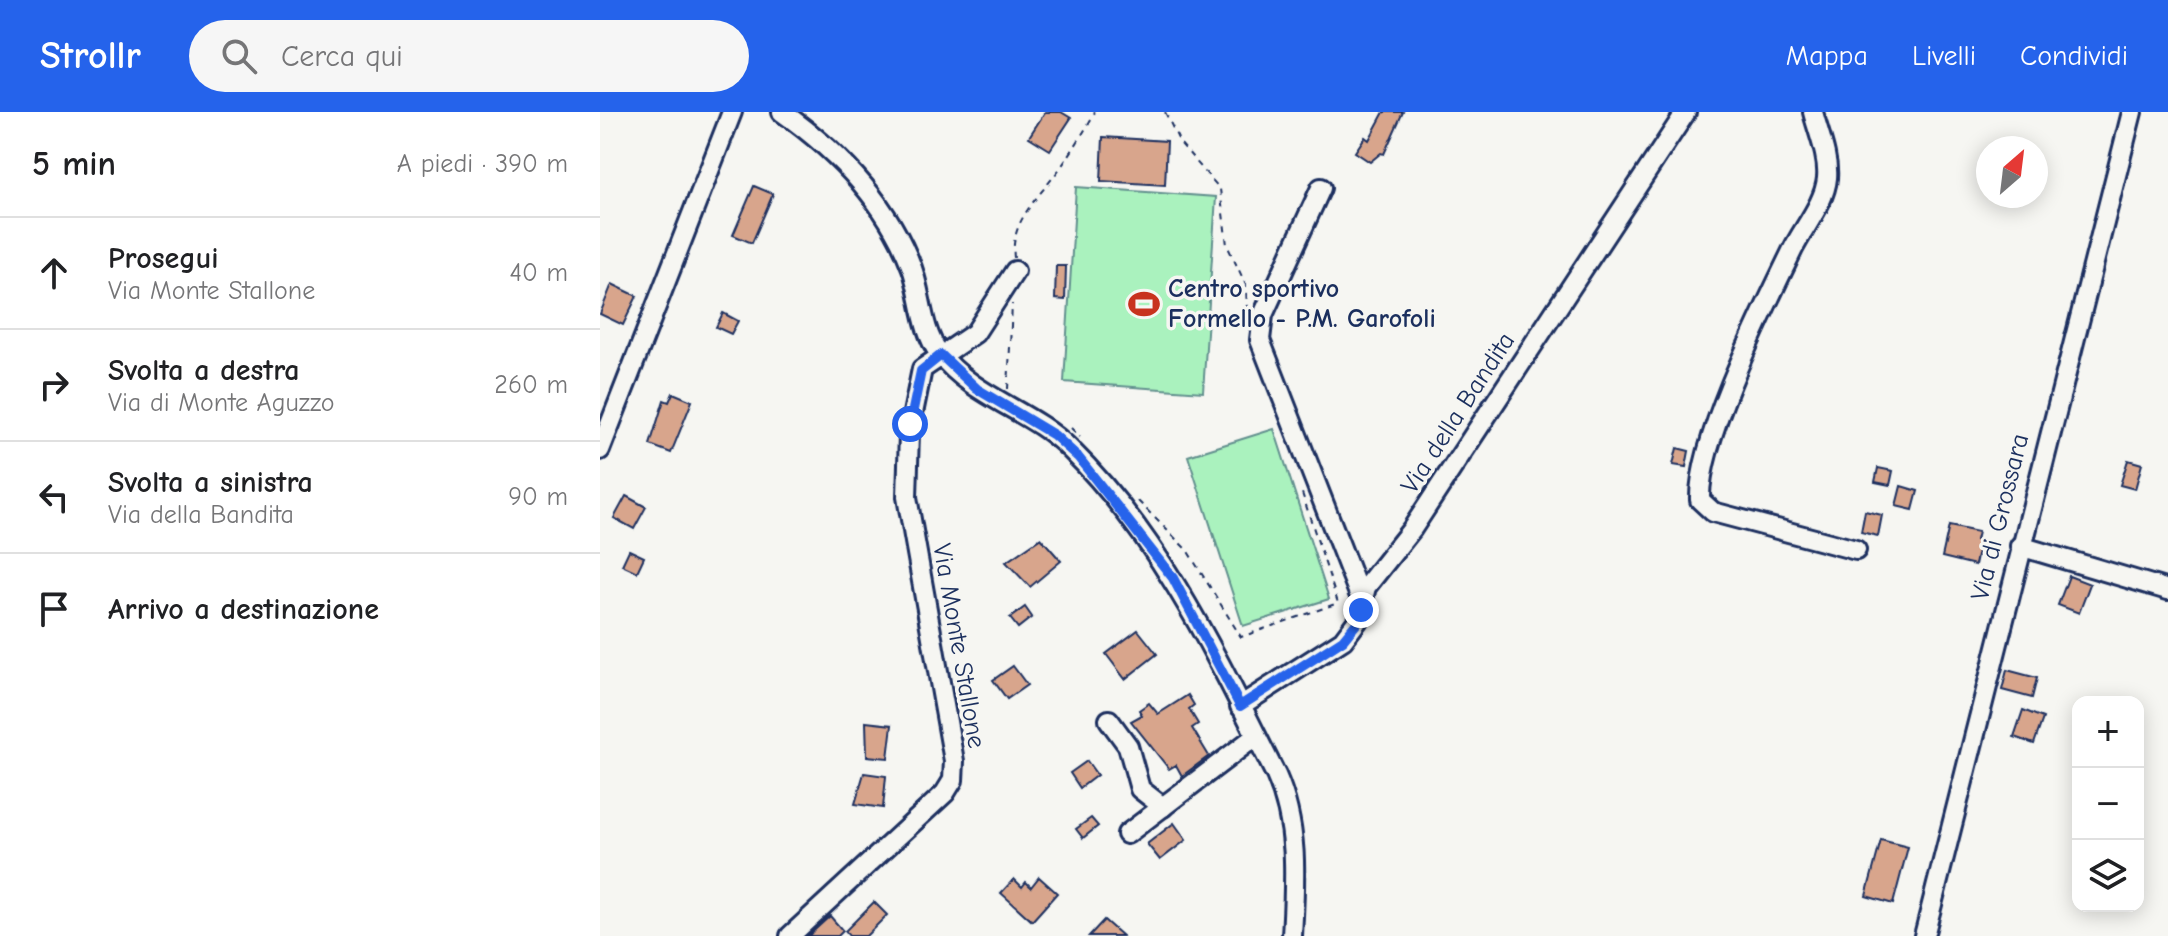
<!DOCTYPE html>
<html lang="it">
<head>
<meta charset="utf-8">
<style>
	:root { --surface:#fff; --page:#f6f6f6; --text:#202124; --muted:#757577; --line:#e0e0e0; --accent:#2563eb }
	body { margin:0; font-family:"Comic Neue",sans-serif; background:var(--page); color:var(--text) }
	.controls { position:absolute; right:24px; bottom:24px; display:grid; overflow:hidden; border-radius:16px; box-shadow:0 4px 20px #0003 }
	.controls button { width:72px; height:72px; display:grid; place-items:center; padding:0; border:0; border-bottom:2px solid var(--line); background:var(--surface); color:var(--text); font:40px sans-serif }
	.compass { position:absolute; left:1376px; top:24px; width:72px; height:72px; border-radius:50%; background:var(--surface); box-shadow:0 4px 20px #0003; rotate:28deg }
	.stop { position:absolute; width:24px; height:24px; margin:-18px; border:6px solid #2563eb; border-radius:50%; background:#fff }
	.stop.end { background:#2563eb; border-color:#fff; box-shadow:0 2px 8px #0008 }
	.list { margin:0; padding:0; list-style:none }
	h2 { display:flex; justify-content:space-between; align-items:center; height:104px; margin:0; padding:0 32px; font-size:34px }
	h2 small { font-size:26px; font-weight:400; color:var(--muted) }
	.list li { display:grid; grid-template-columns:52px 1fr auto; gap:24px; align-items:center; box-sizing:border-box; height:112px; padding:0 32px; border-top:2px solid var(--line) }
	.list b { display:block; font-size:30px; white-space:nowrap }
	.list p { margin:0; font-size:26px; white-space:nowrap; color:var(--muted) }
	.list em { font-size:26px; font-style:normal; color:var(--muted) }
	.icon { flex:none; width:44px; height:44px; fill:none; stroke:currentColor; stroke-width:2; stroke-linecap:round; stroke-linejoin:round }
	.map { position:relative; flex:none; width:1568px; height:824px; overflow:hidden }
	header { display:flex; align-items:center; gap:48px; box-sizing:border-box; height:112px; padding:0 40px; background:var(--accent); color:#fff }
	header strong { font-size:38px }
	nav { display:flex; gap:44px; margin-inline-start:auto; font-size:28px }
	.search { width:560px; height:72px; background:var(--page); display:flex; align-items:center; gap:20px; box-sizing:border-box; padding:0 28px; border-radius:44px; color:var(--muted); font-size:30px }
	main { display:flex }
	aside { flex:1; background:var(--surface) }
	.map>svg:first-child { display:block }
	.green { fill:#aaf2be; stroke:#62908e; stroke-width:2 }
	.building { fill:#d8a58c; stroke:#1b2f5e; stroke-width:2 }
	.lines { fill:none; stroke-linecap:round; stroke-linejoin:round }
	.minor-casing { stroke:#1b2f5e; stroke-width:24 }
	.path { stroke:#1b2f5e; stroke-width:2; stroke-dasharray:6 6; stroke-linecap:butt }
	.minor { stroke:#f6f6f2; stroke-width:18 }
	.route { stroke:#2563eb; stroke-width:10 }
	.labels { text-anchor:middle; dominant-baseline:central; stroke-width:7; stroke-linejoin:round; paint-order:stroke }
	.poi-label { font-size:26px; font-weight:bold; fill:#1b2f5e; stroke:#f6f6f2; text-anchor:start }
	.street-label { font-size:26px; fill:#1b2f5e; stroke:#f6f6f2 }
</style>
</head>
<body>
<header>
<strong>Strollr</strong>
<div class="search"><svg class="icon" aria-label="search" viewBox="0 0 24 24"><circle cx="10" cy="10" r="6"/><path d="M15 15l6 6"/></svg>Cerca qui</div>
<nav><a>Mappa</a><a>Livelli</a><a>Condividi</a></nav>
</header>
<main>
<aside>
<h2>5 min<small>A piedi · 390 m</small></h2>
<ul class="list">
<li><svg class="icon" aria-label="ahead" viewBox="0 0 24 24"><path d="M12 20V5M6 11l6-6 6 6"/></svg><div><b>Prosegui</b><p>Via Monte Stallone</p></div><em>40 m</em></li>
<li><svg class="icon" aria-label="right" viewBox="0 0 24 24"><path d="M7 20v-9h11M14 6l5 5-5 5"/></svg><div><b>Svolta a destra</b><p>Via di Monte Aguzzo</p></div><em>260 m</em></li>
<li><svg class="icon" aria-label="left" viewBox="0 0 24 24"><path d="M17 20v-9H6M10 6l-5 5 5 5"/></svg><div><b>Svolta a sinistra</b><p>Via della Bandita</p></div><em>90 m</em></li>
<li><svg class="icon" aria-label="arrive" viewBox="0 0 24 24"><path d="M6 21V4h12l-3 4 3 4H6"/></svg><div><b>Arrivo a destinazione</b></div></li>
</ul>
</aside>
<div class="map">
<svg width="1568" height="824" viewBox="0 0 1568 824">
	<rect width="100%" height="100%" fill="#f6f6f2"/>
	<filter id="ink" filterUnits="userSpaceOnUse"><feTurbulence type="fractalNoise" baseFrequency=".0125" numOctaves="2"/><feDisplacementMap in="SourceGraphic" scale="16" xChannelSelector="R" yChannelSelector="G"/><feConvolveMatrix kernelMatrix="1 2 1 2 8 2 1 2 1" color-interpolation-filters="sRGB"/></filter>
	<g filter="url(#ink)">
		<g class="green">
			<polygon points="476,75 616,85 603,280 464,270"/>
			<polygon points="674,317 729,487 643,514 588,344"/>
		</g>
		<g class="building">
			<polygon points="445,0 461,0 471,6 450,38 429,25"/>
			<polygon points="784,0 803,0 784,42 781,41 770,50 755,40 765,25 769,28"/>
			<polygon points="503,25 567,29 565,73 501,69"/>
			<polygon points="154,74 173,82 152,131 133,123"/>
			<polygon points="456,154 466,154 465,188 455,187"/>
			<polygon points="12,172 37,184 23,213 0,202"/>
			<polygon points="123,201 138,209 131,222 116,215"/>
			<polygon points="73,281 92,289 71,341 50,333 64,288 69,290"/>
			<polygon points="1077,336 1089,339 1086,355 1073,353"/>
			<polygon points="1528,348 1542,352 1535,377 1520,373"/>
			<polygon points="1278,356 1293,359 1290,373 1275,370"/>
			<polygon points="1301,374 1318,379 1313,398 1296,394"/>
			<polygon points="26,384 46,395 34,417 14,406"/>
			<polygon points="1265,399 1282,403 1278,424 1261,420"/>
			<polygon points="1349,414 1378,420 1376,428 1380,429 1375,453 1342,445"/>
			<polygon points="441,426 461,449 430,475 406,450"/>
			<polygon points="29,438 44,445 37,460 22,453"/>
			<polygon points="1469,464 1490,472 1479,501 1458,493"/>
			<polygon points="425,495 432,505 418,516 410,506"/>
			<polygon points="538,518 557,542 525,567 506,542"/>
			<polygon points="413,554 427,573 407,587 393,568"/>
			<polygon points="1407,558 1437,566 1432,586 1402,578"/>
			<polygon points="588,583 594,593 589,597 598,612 592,616 609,644 582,664 576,653 569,657 531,609 542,603 539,598 549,591 558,602"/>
			<polygon points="1423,598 1443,606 1434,632 1414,625"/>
			<polygon points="266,610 292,613 288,646 267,644"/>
			<polygon points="487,649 497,663 480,676 470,661"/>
			<polygon points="264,661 286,664 283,696 255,692"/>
			<polygon points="491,706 498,714 483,726 476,717"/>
			<polygon points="574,711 586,728 560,748 547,732"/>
			<polygon points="1281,728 1308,735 1293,792 1266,784"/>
			<polygon points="439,765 457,781 432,809 401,781 414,767 422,775 426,770 431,775"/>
			<polygon points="274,790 287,803 266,824 249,824 245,819"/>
			<polygon points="230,804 243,819 238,824 208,824"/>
			<polygon points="504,808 522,824 489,824"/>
		</g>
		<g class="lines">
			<defs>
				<g id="minor">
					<path d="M182 0C237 39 288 91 312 156 322 184 321 217 339 241 374 286 431 298 470 337 563 428 618 548 676 663 699 715 695 768 692 824"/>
					<path d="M1213 0C1218 20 1229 45 1227 66 1225 90 1204 115 1193 137 1165 195 1098 328 1100 388L1113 400 1256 438"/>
					<polyline points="721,76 663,203 660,228 761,487"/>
					<polyline points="0,338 132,0"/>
					<polyline points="1420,434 1568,478"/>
					<polyline points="640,594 743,528 758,508 766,475 812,417 1086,0"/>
					<polyline points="509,608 528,634 540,677 563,695"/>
					<polyline points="527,722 656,624"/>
					<polyline points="190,824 345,681 353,668 354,649 307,385 309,321 322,257 375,221 415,159"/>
					<polyline points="1324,824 1532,0"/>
				</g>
			</defs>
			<use href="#minor" class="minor-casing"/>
			<g class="path">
				<polyline points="565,0 580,31 620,77 627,133 646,173 647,201"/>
				<path d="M414 146C410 109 438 86 458 59 472 40 484 20 495 0"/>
				<polyline points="408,277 412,192"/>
				<polyline points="471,316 480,325"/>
				<polyline points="538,389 587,438 641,525 738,491 701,378"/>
			</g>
			<use href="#minor" class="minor"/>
		</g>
	</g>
	<g class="lines" filter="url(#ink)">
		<polyline class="route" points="310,312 321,259 341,243 377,277 454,323 478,345 573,466 640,594 743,528 756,512 761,498"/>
	</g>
	<defs>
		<symbol id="stadium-bare" viewBox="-9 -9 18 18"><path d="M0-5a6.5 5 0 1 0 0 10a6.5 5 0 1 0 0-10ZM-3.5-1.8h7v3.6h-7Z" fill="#c8321e" stroke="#f6f6f2" stroke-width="2.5" paint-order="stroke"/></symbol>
	</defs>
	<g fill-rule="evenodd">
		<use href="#stadium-bare" x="522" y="170" width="44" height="44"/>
	</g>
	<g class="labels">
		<g class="poi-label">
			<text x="568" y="177">Centro sportivo<tspan x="568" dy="30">Formello - P.M. Garofoli</tspan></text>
		</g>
		<g class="street-label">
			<text transform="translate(858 301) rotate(-57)">Via della Bandita</text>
			<text transform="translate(1400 405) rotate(-76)">Via di Grossara</text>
			<text transform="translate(359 534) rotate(80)">Via Monte Stallone</text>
		</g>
	</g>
</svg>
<div class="controls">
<button>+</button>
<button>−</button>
<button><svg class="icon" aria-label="layers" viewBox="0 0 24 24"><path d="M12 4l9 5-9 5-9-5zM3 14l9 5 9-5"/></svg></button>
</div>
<svg class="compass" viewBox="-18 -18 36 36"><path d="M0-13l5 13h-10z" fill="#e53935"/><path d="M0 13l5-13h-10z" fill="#757577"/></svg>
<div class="stop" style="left:310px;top:312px"></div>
<div class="stop end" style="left:761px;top:498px"></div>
</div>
</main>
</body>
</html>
